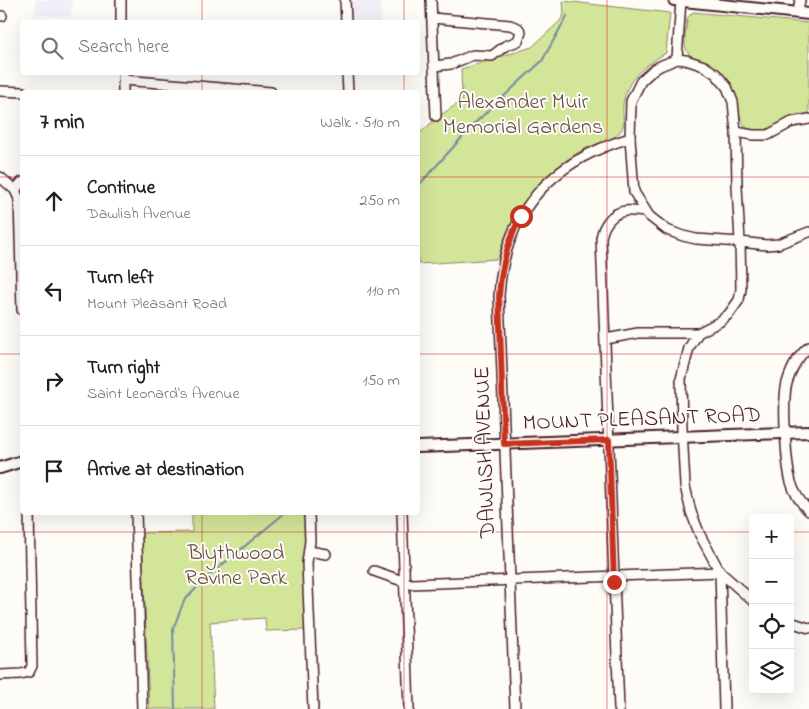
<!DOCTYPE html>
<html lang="en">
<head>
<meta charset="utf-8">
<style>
	:root { --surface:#fff; --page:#f2f2f2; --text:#202124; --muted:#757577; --line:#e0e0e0 }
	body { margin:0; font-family:"Indie Flower",sans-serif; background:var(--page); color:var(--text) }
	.controls { position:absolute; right:15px; bottom:15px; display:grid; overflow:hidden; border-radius:5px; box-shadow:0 5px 20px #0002 }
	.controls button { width:45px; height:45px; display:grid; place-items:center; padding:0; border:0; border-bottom:1px solid var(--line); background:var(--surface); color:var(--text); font:25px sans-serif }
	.stop { position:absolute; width:15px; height:15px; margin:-11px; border:4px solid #c8321e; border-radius:50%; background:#fff }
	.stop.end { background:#c8321e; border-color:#fff; box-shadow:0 1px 5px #0008 }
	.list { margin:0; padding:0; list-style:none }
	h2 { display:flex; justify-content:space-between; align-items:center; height:65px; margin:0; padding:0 20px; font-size:21px }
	h2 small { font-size:16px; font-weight:400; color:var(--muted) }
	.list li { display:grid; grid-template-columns:32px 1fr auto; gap:15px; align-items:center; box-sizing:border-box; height:90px; padding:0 20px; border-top:1px solid var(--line) }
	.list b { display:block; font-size:19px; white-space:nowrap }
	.list p { margin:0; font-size:16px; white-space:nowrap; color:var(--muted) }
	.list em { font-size:16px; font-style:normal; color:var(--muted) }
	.icon { flex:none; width:28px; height:28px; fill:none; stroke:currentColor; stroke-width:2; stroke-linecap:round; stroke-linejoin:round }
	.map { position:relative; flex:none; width:809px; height:709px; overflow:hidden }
	.search { position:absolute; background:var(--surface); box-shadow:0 5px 20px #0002; left:20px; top:20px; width:400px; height:55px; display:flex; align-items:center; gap:12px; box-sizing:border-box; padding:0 18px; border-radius:5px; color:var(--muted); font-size:19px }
	.panel { position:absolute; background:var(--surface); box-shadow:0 5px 20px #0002; left:20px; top:90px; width:400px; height:425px; border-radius:5px }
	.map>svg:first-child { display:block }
	.built { fill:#f2eef7 }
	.green { fill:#d3e599; stroke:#8e8262 }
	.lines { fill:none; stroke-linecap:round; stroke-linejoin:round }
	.stream { stroke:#758aa3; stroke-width:2 }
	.minor-casing { stroke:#4a1f2b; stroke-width:12 }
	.major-casing { stroke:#4a1f2b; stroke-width:14 }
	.minor { stroke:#fdfcf7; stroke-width:9 }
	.major { stroke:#fdfcf7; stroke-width:10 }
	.route { stroke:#c8321e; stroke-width:6 }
	.grid { fill:none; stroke:#d62828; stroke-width:1; stroke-opacity:0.55 }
	.labels { text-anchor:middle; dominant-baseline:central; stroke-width:4; stroke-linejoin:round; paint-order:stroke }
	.park-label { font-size:22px; fill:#6c5046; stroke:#fdfcf7 }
	.street-label { font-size:22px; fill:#4a1f2b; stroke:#fdfcf7 }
</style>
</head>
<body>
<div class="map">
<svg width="809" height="709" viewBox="0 0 809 709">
	<rect width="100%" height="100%" fill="#fdfcf7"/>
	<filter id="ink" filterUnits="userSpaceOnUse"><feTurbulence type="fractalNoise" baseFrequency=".02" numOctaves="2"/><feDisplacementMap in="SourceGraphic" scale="10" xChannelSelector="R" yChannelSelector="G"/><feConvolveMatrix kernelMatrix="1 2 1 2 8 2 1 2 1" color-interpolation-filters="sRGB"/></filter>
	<g filter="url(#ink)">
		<g class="built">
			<polygon points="36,0 72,0 71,17 35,15"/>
			<polygon points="349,0 380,0 381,22 349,22"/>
		</g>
		<g class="green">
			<path d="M563 1 670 13 666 53C644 66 626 78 623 106 622 115 626 124 620 132 612 142 593 144 583 150 542 172 509 213 498 259L418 264V135L439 116 462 101 461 69 532 47 560 21 564 14Z"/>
			<path d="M693 12 809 23V115C789 117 770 137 751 130 737 125 740 104 735 93 730 80 719 68 707 63 703 61 696 60 692 57 690 56 685 49 685 45 684 37 687 27 687 18Z"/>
			<polygon points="192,513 306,513 306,630 266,631 265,618 210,622 214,709 149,709 142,533 192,532"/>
		</g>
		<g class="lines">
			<g class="stream">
				<polyline points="418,186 476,122 542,61 567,16"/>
				<polyline points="175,709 173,629 184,601 205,579 286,512"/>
			</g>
			<defs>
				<g id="minor">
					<polyline points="121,0 121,22"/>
					<polyline points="345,0 346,22"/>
					<polyline points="431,0 436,116"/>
					<polyline points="798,12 800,0"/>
					<polyline points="0,16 2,16"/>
					<polyline points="432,18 510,25 518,28 521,32 518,41 505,46 492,56 473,55 451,64 434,66"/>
					<polyline points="677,59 681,0"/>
					<polyline points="123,72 123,92"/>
					<polyline points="347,72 348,92"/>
					<polyline points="123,80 271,92"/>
					<polyline points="0,91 23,92"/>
					<polyline points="736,132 753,135 768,135 792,122 809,119"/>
					<polyline points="0,177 15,190 19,199 22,310"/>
					<polyline points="15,190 22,182"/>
					<polyline points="606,339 638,333 698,333"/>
					<path d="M809 347C798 356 791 369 787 383 782 400 786 464 791 482 794 493 801 503 809 511"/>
					<polyline points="136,512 142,709"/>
					<polyline points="309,512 310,541 307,563 313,709"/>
					<polyline points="402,512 409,709"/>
					<polyline points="309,551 326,554"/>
					<polyline points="374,571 411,584 720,572"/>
					<polyline points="720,572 724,709"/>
					<polyline points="753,601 720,572 700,535 691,512 685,486 682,429 681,379 689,348 698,333 719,322 729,314 739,300 741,289 740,242 737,186 736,132 733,102 727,87 716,74 704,66 686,60 677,59 660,66 653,70 641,81 631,101 630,138 634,192 649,216 667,230 683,236 696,239 740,242 767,245 778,244 809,232"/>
					<polyline points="790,622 809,628"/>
					<polyline points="0,675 21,674 29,672 32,666 29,512"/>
					<path d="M515 709 499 296C504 212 551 161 630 138"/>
					<path d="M619 709 601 238C603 226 611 213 625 211 631 210 639 212 646 212"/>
				</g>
				<g id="major">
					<polyline points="674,0 809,14"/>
					<polyline points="418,447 809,432"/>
					<polyline points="0,468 22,461"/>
				</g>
			</defs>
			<use href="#minor" class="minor-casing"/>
			<use href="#major" class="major-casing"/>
			<use href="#minor" class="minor"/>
			<use href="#major" class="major"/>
		</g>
	</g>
	<g class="lines" filter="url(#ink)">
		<path class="route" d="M521 216C507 242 501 267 499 296L504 444 609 440 614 582"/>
	</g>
	<path class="grid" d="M202 0V22M404 0V22M607 0V709M202 72V92M404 72V92M0 177H22M418 177H809M0 354H22M418 354H809M202 512V709M404 512V709M0 532H753M790 532H809"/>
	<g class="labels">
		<g class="park-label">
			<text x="523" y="103">Alexander Muir<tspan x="523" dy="25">Memorial Gardens</tspan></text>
			<text x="236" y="554">Blythwood<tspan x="236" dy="25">Ravine Park</tspan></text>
		</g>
		<g class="street-label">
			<text transform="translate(642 420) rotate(-2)">MOUNT PLEASANT ROAD</text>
			<text transform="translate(486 452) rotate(-92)">DAWLISH AVENUE</text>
		</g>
	</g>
</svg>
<div class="controls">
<button>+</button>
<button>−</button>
<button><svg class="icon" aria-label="locate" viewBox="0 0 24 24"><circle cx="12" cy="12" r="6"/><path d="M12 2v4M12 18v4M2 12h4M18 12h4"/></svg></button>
<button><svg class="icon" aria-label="layers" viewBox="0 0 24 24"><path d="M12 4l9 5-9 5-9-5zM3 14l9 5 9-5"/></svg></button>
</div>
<div class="stop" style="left:521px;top:216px"></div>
<div class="stop end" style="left:614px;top:582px"></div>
<div class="search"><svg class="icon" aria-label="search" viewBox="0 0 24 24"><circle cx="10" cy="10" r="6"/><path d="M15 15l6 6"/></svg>Search here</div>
<section class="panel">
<h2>7 min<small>Walk · 510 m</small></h2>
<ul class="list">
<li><svg class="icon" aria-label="ahead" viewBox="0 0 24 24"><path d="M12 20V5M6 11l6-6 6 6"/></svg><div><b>Continue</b><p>Dawlish Avenue</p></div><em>250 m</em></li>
<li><svg class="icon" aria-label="left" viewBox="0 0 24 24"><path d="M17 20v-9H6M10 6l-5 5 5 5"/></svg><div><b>Turn left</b><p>Mount Pleasant Road</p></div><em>110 m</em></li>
<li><svg class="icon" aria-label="right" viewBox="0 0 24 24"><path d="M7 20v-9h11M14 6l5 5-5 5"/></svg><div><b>Turn right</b><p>Saint Leonard's Avenue</p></div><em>150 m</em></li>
<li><svg class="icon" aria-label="arrive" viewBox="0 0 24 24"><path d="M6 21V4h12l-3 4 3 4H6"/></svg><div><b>Arrive at destination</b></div></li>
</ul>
</section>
</div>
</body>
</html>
